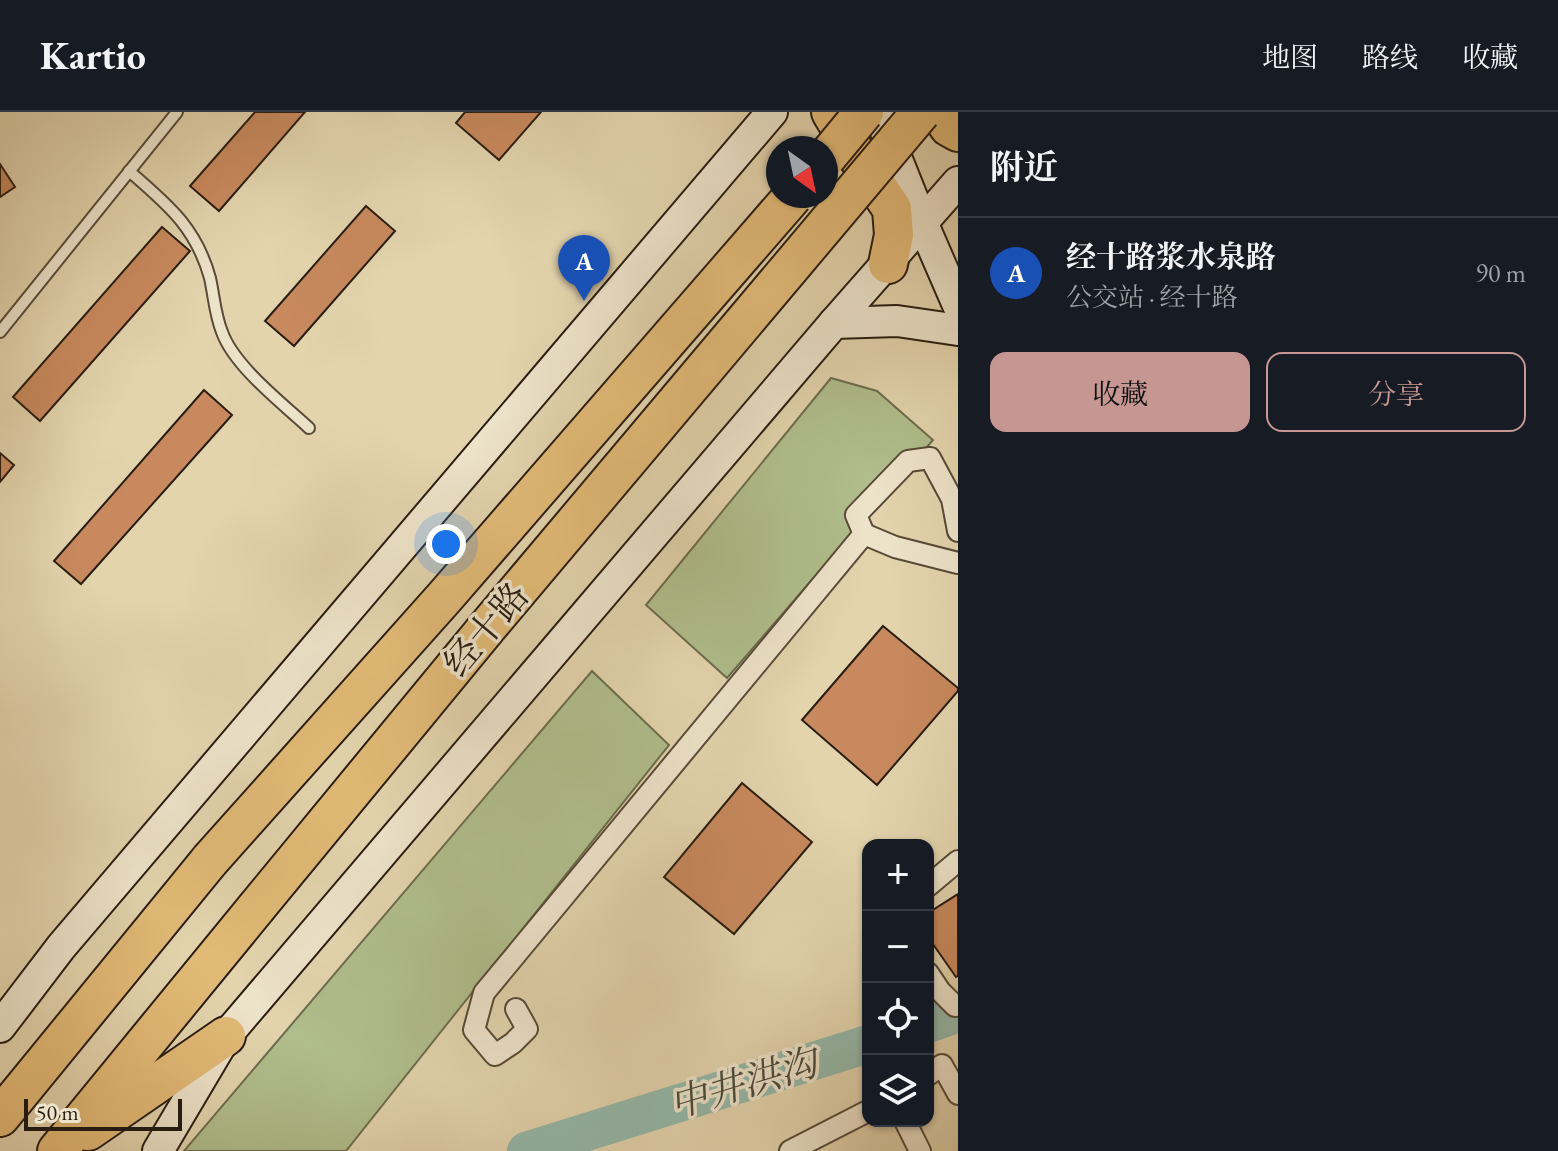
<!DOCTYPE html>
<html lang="zh">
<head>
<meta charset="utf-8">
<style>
	:root { --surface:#171b24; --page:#242831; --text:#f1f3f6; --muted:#9ea1a6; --line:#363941; --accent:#c59692 }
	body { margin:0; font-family:"EB Garamond","Noto Serif SC",serif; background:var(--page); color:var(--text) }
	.controls { position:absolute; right:24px; bottom:24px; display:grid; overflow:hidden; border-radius:16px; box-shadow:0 2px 6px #0004 }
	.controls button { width:72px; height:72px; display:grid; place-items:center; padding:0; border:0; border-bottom:2px solid var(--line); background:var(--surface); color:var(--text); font:40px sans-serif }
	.compass { position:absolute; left:766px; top:24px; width:72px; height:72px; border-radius:50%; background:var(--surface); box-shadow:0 2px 6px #0004; rotate:147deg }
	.scale { position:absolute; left:24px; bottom:20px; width:158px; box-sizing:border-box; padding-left:8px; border:4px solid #291d11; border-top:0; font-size:22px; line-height:28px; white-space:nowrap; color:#291d11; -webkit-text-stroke:6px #ede3ca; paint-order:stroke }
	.you { position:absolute; left:446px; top:432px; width:28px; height:28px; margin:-20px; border:6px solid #fff; border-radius:50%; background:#1a73e8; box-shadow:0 0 0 12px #1a73e833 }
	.badge { display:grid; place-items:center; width:52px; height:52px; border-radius:50%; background:var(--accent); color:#fff; font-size:26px; font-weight:700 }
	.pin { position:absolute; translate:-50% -66px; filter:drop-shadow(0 2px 4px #0008) }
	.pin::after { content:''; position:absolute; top:42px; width:28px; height:24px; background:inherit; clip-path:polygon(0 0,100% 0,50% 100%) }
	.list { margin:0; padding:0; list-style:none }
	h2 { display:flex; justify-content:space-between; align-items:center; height:104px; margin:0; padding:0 32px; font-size:34px }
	h2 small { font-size:26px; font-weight:400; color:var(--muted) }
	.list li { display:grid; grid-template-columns:52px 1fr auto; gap:24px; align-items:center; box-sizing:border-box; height:112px; padding:0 32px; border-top:2px solid var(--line) }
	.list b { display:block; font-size:30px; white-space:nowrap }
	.list p { margin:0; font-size:26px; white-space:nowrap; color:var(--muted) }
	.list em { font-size:26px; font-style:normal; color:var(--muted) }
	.actions { display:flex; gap:16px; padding:24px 32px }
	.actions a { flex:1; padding:18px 0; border:2px solid var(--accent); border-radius:16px; text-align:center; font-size:28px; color:var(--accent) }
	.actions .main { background:var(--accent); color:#111 }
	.icon { flex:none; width:44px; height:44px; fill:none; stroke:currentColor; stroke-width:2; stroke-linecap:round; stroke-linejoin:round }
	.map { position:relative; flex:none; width:958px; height:1039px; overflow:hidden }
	header { display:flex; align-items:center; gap:48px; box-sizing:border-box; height:112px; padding:0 40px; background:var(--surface); border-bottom:2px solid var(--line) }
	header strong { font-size:38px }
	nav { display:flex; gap:44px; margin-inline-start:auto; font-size:28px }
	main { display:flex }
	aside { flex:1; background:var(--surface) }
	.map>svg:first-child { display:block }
	.green { fill:#b0bd8c; stroke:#6c6d4e; stroke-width:2 }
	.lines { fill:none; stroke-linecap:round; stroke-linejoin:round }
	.river { stroke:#95b8a9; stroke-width:38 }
	.building { fill:#c7895d; stroke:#291d11; stroke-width:2 }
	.lane-casing { stroke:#584b38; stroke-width:14 }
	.street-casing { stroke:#584b38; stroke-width:24 }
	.secondary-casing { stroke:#291d11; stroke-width:34 }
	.highway-casing { stroke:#291d11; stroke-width:42 }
	.lane { stroke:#ede3ca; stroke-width:10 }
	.street { stroke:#ede3ca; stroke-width:20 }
	.secondary { stroke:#ede3ca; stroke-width:30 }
	.highway { stroke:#e2ba77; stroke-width:38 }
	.highway-bridge-casing { stroke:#291d11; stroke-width:42; stroke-linecap:butt }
	.highway-bridge { stroke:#e2ba77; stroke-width:38 }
	.labels { text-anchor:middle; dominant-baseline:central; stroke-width:7; stroke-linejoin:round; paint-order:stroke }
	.street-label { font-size:36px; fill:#291d11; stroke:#ede3ca }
	.water-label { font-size:38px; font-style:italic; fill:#494c3f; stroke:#ede3ca }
</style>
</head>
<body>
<header>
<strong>Kartio</strong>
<nav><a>地图</a><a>路线</a><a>收藏</a></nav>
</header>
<main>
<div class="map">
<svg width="958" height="1039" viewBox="0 0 958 1039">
	<rect width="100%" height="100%" fill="#e3d4ae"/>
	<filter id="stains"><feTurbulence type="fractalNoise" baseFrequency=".0025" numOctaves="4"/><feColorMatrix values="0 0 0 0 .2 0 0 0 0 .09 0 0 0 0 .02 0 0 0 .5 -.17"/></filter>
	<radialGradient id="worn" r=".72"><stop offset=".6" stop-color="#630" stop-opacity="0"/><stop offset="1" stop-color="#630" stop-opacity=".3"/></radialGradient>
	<g class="green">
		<polygon points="831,266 877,279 933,328 727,566 646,493"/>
		<polygon points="592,559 669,633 346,1039 184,1039"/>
	</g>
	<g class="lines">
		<g class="river">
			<polyline points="928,912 948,905"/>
			<polyline points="526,1039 868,932"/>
		</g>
	</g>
	<g class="building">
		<polygon points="255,0 305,0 219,99 190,74"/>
		<polygon points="465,0 541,0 499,48 456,11"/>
		<polygon points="0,52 15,75 0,85"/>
		<polygon points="366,94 395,119 294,234 265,209"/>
		<polygon points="162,115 190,139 40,309 13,285"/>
		<polygon points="204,278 232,303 81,472 54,449"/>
		<polygon points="0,341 14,353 0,370"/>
		<polygon points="883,514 958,576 958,579 877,673 802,608"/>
		<polygon points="742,671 812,730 734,822 664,765"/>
		<polygon points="958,782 958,864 956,865 928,825 928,801"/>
	</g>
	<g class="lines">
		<defs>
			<g id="lane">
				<path d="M129 59C167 92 196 115 210 166 214 184 215 203 222 220 234 254 282 291 309 316"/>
				<polyline points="0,220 177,0"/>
			</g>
			<g id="street">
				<polyline points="958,419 952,387 930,346 908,349 856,403 864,422 895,435 958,451"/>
				<polyline points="928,774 958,749"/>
				<polyline points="928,861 940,879 955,894 958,893"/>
				<polyline points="516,897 527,917 513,931 495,943 474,918 484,881 864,422"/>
				<polyline points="928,963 942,953 958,982"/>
				<polyline points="905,1009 920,1039"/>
				<polyline points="790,1039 868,999"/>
			</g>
			<g id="secondary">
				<polyline points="878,0 922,110 958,193"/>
				<polyline points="834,211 897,209 958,218"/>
				<polyline points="0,915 61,835 772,0"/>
				<polyline points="158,1039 226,924 834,211 958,70"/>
			</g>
			<g id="highway">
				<polyline points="831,0 859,47 892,97 894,123 888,152"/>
				<polyline points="939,0 949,15 958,20"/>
				<polyline points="0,1005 210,748"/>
				<polyline points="88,1019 226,924"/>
				<polyline points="57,1039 256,796"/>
			</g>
		</defs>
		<use href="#lane" class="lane-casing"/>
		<use href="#street" class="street-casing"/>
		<use href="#secondary" class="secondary-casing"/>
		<use href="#highway" class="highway-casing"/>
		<use href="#lane" class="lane"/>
		<use href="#street" class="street"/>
		<use href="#secondary" class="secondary"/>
		<use href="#highway" class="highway"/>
		<defs>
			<g id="highway-bridge">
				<polyline points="826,46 864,0"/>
				<polyline points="210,748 443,487 793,84"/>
				<polyline points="256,796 489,513 921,0"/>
			</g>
		</defs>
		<use href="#highway-bridge" class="highway-bridge-casing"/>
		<use href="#highway-bridge" class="highway-bridge"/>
	</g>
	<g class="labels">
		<g class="street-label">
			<text transform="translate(486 517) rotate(-50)">经十路</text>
		</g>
		<g class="water-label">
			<text transform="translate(743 971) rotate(-17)">中井洪沟</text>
		</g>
	</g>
	<rect width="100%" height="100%" filter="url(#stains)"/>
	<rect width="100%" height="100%" fill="url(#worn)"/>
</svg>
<div class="controls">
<button>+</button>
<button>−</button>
<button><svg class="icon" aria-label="locate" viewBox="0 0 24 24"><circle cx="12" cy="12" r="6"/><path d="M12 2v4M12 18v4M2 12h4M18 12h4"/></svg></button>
<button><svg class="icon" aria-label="layers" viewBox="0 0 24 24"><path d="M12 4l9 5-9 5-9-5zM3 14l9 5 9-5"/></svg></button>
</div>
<svg class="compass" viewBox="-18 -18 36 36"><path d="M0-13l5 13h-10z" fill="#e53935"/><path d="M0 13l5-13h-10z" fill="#9ea1a6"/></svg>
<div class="scale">50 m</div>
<div class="you"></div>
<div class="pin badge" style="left:584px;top:189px;background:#1a4fb4">A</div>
</div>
<aside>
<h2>附近<small></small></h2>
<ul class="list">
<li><span class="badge" style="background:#1a4fb4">A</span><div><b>经十路浆水泉路</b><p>公交站 · 经十路</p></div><em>90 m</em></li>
</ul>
<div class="actions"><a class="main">收藏</a><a>分享</a></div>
</aside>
</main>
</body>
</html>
